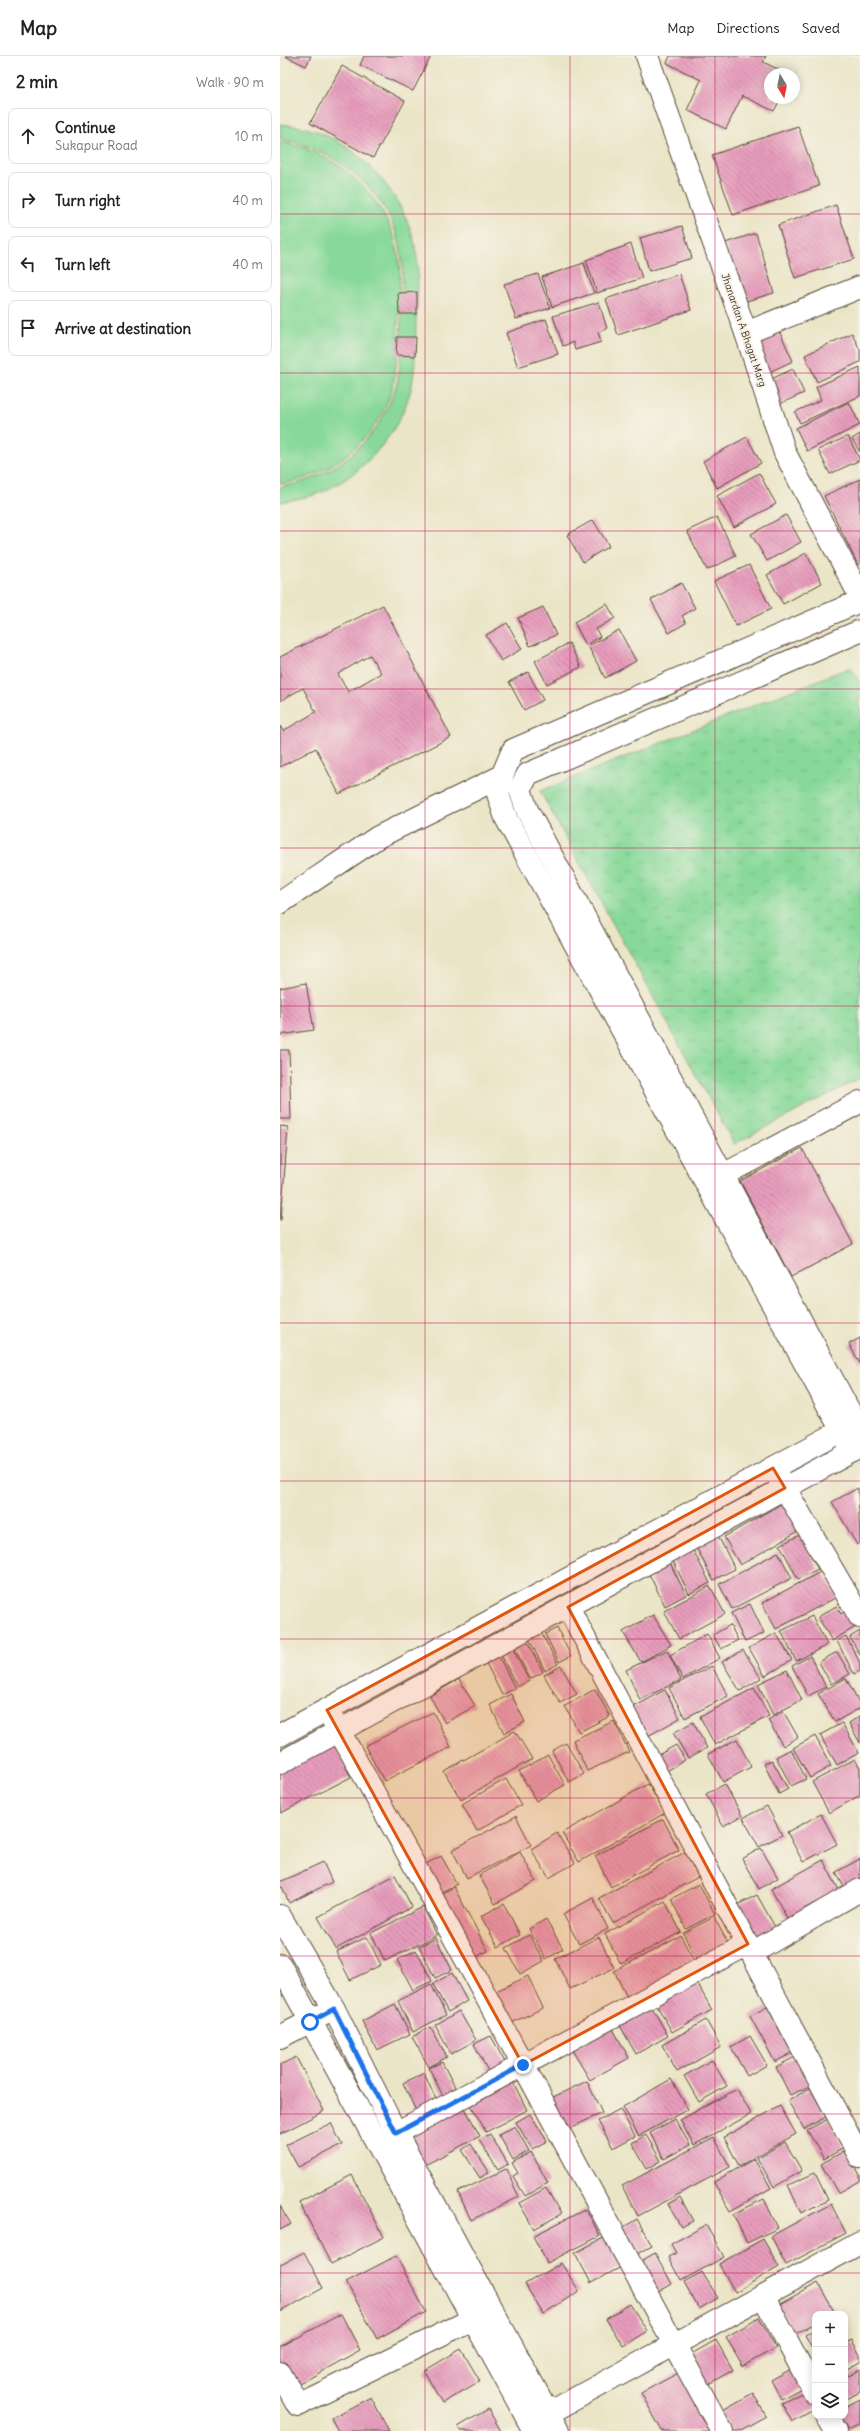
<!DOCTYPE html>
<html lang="en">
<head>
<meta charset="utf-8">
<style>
	:root { --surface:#fff; --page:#f2f2f2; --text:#222; --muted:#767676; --line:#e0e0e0 }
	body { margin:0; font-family:Delius,sans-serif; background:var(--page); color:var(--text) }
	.controls { position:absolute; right:12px; bottom:12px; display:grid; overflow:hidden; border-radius:8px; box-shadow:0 2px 10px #0003 }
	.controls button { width:36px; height:36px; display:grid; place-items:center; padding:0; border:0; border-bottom:1px solid var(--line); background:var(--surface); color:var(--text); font:20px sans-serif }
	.compass { position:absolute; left:484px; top:12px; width:36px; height:36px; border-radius:50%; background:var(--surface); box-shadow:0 2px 10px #0003; rotate:170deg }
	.stop { position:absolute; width:12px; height:12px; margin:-9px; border:3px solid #1a73e8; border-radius:50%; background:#fff }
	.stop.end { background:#1a73e8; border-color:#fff; box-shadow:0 1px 4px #0008 }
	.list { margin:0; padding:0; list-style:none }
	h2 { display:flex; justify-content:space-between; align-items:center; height:52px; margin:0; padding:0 16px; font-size:17px }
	h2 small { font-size:13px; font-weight:400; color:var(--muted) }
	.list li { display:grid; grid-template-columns:26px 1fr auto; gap:12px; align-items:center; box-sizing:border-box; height:56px; margin:0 8px 8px; padding:0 8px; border:1px solid var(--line); border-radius:8px }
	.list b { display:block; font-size:15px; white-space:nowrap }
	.list p { margin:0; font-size:13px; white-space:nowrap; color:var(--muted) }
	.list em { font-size:13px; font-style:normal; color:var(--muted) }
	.icon { flex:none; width:22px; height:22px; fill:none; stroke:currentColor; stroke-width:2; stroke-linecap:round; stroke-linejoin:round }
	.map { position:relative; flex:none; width:580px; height:2375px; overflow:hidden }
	header { display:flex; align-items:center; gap:24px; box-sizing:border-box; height:56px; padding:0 20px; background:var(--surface); border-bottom:1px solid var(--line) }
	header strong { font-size:19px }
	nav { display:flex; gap:22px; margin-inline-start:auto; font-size:14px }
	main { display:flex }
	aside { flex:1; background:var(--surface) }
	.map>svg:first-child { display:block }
	.park { fill:url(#park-tufts); stroke:#62825c }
	.pitch { fill:#88d999; stroke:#62825c }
	.building { fill:url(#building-back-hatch); fill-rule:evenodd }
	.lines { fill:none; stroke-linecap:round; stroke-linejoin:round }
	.minor-casing { stroke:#554637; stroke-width:24 }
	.tertiary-casing { stroke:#554637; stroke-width:24 }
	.minor { stroke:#fff; stroke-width:22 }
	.tertiary { stroke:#fff; stroke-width:22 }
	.route { stroke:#1a73e8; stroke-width:5 }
	.marked { fill:#df570d; fill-opacity:0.2; stroke:#df570d; stroke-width:3; stroke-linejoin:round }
	.grid { fill:none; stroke:#c2185b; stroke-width:1; stroke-opacity:0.55 }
	.labels { text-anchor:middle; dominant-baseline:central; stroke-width:4; stroke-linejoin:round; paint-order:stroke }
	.street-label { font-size:10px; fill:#3b2a1e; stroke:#f7f3e8 }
</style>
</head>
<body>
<header>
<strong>Map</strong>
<nav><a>Map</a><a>Directions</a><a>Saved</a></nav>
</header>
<main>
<aside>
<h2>2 min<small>Walk · 90 m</small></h2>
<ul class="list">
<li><svg class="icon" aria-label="ahead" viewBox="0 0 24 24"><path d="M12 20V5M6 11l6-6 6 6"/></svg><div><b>Continue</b><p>Sukapur Road</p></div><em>10 m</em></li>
<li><svg class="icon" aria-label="right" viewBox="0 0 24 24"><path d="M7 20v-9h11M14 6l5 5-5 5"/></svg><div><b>Turn right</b></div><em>40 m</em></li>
<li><svg class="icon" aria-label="left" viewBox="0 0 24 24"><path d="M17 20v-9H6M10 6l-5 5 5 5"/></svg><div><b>Turn left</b></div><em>40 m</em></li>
<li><svg class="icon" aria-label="arrive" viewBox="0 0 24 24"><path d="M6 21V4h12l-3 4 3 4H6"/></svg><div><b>Arrive at destination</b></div></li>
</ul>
</aside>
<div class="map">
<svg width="580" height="2375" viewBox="0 0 580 2375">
	<defs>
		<pattern id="park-tufts" width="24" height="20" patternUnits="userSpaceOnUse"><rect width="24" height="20" fill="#88d999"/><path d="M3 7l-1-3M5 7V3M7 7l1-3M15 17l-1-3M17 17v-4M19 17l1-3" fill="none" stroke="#76ba83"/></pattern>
		<pattern id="building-back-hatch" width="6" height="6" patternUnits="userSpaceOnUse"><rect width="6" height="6" fill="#e79cbc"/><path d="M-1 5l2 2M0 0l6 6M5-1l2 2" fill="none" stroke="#bc7f98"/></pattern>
	</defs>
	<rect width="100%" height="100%" fill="#f7f3e8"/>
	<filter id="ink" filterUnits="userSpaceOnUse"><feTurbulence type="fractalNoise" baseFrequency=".025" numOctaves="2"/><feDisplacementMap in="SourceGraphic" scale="8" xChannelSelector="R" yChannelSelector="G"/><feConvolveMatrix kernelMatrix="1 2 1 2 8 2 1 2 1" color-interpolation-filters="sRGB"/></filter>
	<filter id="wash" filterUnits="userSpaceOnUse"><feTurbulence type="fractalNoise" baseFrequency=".012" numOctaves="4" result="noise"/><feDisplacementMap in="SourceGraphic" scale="16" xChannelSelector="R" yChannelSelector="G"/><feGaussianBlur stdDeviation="0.9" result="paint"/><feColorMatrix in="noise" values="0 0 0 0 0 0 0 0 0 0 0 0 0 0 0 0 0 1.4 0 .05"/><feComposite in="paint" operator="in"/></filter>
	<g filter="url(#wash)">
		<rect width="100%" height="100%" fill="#ebe5c7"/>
		<polygon class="park" points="571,611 580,629 580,1022 454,1088 260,735"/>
		<g class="pitch">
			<path d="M0 68C9 69 18 70 27 72 77 87 118 132 133 181 141 208 137 238 136 265 135 286 136 309 132 329 122 374 86 416 44 435 31 441 14 444 0 446V431C56 423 102 381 117 327 122 308 120 284 121 264 122 238 125 211 119 186 104 131 54 92 0 83Z"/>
			<path d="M0 86C54 95 99 133 115 185 123 210 119 239 118 264 117 284 118 305 114 324 104 378 53 421 0 428Z"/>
		</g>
		<g id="blocks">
			<g class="building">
				<polygon points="5,0 31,0 26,10"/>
				<polygon points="84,0 151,0 133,35 80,9"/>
				<polygon points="390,0 486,0 483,6 508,18 490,18 490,42 501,42 494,55 462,40 446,73 407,54 421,24 387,7"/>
				<polygon points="62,10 125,45 93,102 30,67"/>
				<polygon points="518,70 539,130 453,159 432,99"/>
				<polygon points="556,149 574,203 515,222 498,169"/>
				<polygon points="402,170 412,202 369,215 360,182"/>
				<polygon points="476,177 494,237 463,246 445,187"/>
				<polygon points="351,188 362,222 317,237 306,204"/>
				<polygon points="304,207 314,237 272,251 262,221"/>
				<polygon points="258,218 270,252 236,263 224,228"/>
				<polygon points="399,218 411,254 338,279 326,243"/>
				<polygon points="137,236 137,258 119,258 118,237"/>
				<polygon points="319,246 327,273 318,276 321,286 295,294 293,286 283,290 273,260"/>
				<polygon points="266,263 278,298 238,311 226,277"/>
				<polygon points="498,272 513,305 485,318 470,285"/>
				<polygon points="572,277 580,294 580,306 537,326 525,299"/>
				<polygon points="117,281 136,281 135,300 116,299"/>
				<polygon points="580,311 580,340 520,367 515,356 541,344 536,331"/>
				<polygon points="513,313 524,337 495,350 483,327"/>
				<polygon points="569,346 580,369 527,395 516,372"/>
				<polygon points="580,378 580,396 572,383"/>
				<polygon points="568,380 580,404 550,418 538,394"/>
				<polygon points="467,381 481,407 437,432 423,405"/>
				<polygon points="479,417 496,448 454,471 437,440"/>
				<polygon points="580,423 580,508 578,509 544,440"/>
				<polygon points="506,459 521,486 487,505 471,478"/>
				<polygon points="437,461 456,500 427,514 407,475"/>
				<polygon points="313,464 329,490 303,506 287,479"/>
				<polygon points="526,497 542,527 503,548 487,519"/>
				<polygon points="469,509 491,553 456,570 434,525"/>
				<polygon points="401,527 415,552 402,560 406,567 389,577 371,544"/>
				<polygon points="327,548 335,562 316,573 320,581 306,589 294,566"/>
				<path d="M103 549 171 681 59 738 36 692 0 711V670L3 675 36 656 23 632 0 645V601ZM90 599 101 617 68 636 58 618Z"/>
				<polygon points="263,551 276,579 250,590 238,562"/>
				<polygon points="227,567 242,593 221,605 206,579"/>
				<polygon points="339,574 356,605 325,622 308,590"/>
				<polygon points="289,587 301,611 267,628 255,605"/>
				<polygon points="248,616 263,644 244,654 229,626"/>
				<polygon points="26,927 34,974 0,979 0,932"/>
				<polygon points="0,994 9,994 11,1063 0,1063"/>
				<polygon points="0,1070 8,1071 1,1164 0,1164"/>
				<polygon points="522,1092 573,1188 511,1221 460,1125"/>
				<polygon points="580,1282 580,1308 569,1288"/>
				<polygon points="578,1432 580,1487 577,1489 552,1446"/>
				<polygon points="506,1445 522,1473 460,1509 444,1481"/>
				<polygon points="520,1479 538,1513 518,1523 500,1489"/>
				<polygon points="438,1480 455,1513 433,1524 416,1491"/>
				<polygon points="413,1494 430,1527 409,1538 393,1505"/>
				<polygon points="498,1496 512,1522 452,1553 439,1528"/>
				<polygon points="390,1507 406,1539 385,1550 369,1518"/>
				<polygon points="542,1515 557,1541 496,1573 482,1547"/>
				<polygon points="430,1530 445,1558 399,1583 384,1555"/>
				<polygon points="470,1548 484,1577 465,1586 451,1557"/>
				<polygon points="556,1550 561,1558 571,1552 580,1568 552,1585 538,1561"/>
				<polygon points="373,1559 391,1589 361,1606 343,1576"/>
				<polygon points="532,1560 547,1589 516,1605 501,1575"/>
				<polygon points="450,1569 458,1584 441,1593 433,1579"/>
				<polygon points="277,1572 291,1600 279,1606 265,1578"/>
				<polygon points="580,1575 580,1599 570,1581"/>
				<polygon points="261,1577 278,1608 265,1615 249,1583"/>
				<polygon points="496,1577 512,1604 485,1620 469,1592"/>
				<polygon points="427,1578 440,1602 403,1623 390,1599"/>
				<polygon points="566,1580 580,1607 580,1615 574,1618 557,1585"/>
				<polygon points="247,1585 263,1616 250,1623 234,1591"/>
				<polygon points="232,1591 249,1625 237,1631 220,1597"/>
				<polygon points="387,1594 401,1624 360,1644 346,1614"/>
				<polygon points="463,1594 481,1622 460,1635 442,1606"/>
				<polygon points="557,1596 570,1618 551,1628 539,1606"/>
				<polygon points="218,1599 235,1632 222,1639 205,1605"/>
				<polygon points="530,1600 546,1631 528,1640 512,1610"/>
				<polygon points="281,1610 297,1638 280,1647 264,1619"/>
				<polygon points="432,1610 448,1640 405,1662 389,1632"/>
				<polygon points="507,1614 522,1644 493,1659 478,1628"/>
				<polygon points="566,1622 580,1648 580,1652 555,1666 538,1638"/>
				<polygon points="179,1623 195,1650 165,1667 150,1640"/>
				<polygon points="474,1632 489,1660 435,1689 420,1661"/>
				<polygon points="315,1633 330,1660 299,1676 285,1650"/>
				<polygon points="385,1634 400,1662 368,1680 352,1652"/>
				<polygon points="231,1638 245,1666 224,1677 210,1649"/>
				<polygon points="503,1655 518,1681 503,1690 488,1664"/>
				<polygon points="153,1656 171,1691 104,1725 85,1690"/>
				<polygon points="580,1660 580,1687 569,1667"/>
				<polygon points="334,1665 349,1696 307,1715 293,1684"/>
				<polygon points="413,1666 427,1692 408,1702 393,1677"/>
				<polygon points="562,1667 579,1697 557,1709 540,1679"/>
				<polygon points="235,1675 252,1703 181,1744 164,1715"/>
				<polygon points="535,1680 551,1710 530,1722 513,1692"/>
				<polygon points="457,1683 471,1711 443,1726 428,1698"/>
				<polygon points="54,1687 71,1721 1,1757 0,1715"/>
				<polygon points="286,1687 304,1718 289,1726 272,1695"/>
				<polygon points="396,1689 405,1704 380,1719 371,1703"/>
				<polygon points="511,1693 526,1723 511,1730 496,1701"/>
				<polygon points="268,1699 285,1729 256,1745 239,1715"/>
				<polygon points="575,1703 580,1712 580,1739 549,1757 532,1726"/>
				<polygon points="492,1704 508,1733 499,1738 484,1708"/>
				<polygon points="226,1723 241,1749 197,1775 182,1748"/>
				<polygon points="368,1728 385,1757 299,1806 282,1777"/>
				<polygon points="445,1728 462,1760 443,1770 426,1738"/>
				<polygon points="487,1750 502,1779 479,1791 463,1762"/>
				<polygon points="541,1758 557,1788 523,1806 507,1776"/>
				<polygon points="236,1760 251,1789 187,1822 172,1794"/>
				<polygon points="383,1763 399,1794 331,1831 315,1800"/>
				<polygon points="277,1777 295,1807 269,1822 251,1793"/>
				<polygon points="481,1792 498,1822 479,1833 462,1803"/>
				<polygon points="409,1794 422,1819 333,1867 319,1842"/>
				<polygon points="240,1796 256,1825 215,1848 199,1819"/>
				<polygon points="161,1800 177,1828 159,1837 144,1809"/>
				<polygon points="580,1803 580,1822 564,1831 556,1816"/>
				<polygon points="543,1804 559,1834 507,1862 491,1833"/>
				<polygon points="43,1806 52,1826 9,1847 0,1826"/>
				<polygon points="115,1819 132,1851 56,1893 38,1861"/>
				<polygon points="419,1828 435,1858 406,1873 391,1843"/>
				<polygon points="174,1831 208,1895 190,1904 156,1840"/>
				<polygon points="477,1839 495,1871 475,1882 457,1849"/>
				<polygon points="313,1842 328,1873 299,1888 283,1858"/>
				<polygon points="385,1845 401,1876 341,1908 325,1878"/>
				<polygon points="224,1848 240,1879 218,1891 201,1860"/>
				<polygon points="143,1851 157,1879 105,1905 91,1877"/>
				<polygon points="434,1861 450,1891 418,1907 403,1877"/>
				<polygon points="266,1863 283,1893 266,1903 249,1873"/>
				<polygon points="249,1879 264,1905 240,1918 226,1892"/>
				<polygon points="401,1880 417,1911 349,1945 334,1915"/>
				<polygon points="87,1881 101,1909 70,1924 56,1896"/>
				<polygon points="319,1881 334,1912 290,1933 275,1903"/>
				<polygon points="156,1882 172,1914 155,1922 139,1890"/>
				<polygon points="136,1894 152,1925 133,1934 117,1904"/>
				<polygon points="172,1917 187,1945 168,1956 153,1928"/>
				<polygon points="248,1920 263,1952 225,1970 210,1938"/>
				<polygon points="417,1927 432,1954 392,1976 377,1950"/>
				<polygon points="151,1928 166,1959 133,1976 118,1945"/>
				<polygon points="115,1948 130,1978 97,1994 82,1965"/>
				<polygon points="370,1948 388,1980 356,1998 338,1966"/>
				<polygon points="487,1951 512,1997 495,2006 470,1960"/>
				<polygon points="179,1955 196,1984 171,1998 155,1969"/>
				<polygon points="426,1964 441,1991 397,2016 382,1989"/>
				<polygon points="150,1971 167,2001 149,2011 132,1981"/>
				<polygon points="332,1971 349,2002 310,2024 292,1994"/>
				<polygon points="211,1980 227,2010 210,2019 194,1988"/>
				<polygon points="470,1980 487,2009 467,2020 451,1991"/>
				<polygon points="16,2001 44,2055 0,2078 0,2009"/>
				<polygon points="515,2001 530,2030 510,2039 496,2011"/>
				<polygon points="432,2004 447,2030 419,2046 404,2020"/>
				<polygon points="162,2006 177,2035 164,2042 149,2012"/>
				<polygon points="144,2017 157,2046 136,2055 123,2027"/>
				<polygon points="391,2023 408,2053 359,2080 343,2051"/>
				<polygon points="232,2024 247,2054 206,2076 190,2047"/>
				<polygon points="307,2025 322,2057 286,2074 271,2042"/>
				<polygon points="530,2032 546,2061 524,2073 508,2045"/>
				<polygon points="457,2033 471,2058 414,2089 400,2064"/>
				<polygon points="184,2050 200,2080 145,2109 129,2079"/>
				<polygon points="500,2050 516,2078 459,2110 444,2081"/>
				<polygon points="340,2053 355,2080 333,2092 318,2065"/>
				<polygon points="250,2058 267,2085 252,2093 236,2066"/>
				<polygon points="395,2063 410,2089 384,2103 370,2077"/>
				<polygon points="548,2063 564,2092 544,2103 527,2074"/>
				<polygon points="51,2067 62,2089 18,2111 6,2089"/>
				<polygon points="235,2070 249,2095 233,2104 219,2079"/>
				<polygon points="210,2078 228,2108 218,2114 199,2084"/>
				<polygon points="366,2079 381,2105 367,2113 352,2087"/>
				<polygon points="434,2081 450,2111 358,2160 342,2130"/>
				<polygon points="505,2086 522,2115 494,2131 477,2102"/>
				<polygon points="191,2088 209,2116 200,2122 182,2094"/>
				<polygon points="566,2094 580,2119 580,2125 558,2137 541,2108"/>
				<polygon points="251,2096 268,2127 245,2140 233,2120 238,2117 232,2107"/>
				<polygon points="474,2103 491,2132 450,2155 434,2126"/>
				<polygon points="226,2113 239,2141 191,2164 178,2136"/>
				<polygon points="535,2117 548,2144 521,2157 508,2129"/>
				<polygon points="72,2119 104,2181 51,2208 19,2146"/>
				<polygon points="266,2132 281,2158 254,2173 239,2147"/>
				<polygon points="400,2141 413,2165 401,2171 388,2148"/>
				<polygon points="484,2143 498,2172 467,2187 453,2158"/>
				<polygon points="551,2148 566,2177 506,2209 491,2180"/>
				<polygon points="0,2150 11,2168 0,2174"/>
				<polygon points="306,2153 320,2180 267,2207 253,2180"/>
				<polygon points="357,2163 372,2190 352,2201 337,2175"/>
				<polygon points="426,2169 444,2201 401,2225 388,2201 396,2197 391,2188"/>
				<polygon points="329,2179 345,2209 311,2227 295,2197"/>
				<polygon points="483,2183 499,2211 455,2236 439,2208"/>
				<polygon points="24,2196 43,2232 0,2256 0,2209"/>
				<polygon points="375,2197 392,2228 375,2238 358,2207"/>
				<polygon points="116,2200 146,2256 97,2283 66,2226"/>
				<polygon points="281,2207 299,2235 263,2258 245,2228"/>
				<polygon points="422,2216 438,2242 419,2253 404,2226"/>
				<polygon points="538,2227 555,2257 535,2258 535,2267 514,2279 498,2249"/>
				<polygon points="350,2248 367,2275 343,2290 326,2263"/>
				<polygon points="61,2258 80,2294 14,2331 0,2306 0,2291"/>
				<polygon points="479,2262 496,2292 463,2310 446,2281"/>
				<polygon points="535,2273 535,2297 525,2279"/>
				<polygon points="436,2284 453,2314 423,2331 406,2301"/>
				<polygon points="572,2284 580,2299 580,2306 565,2314 565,2287"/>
				<polygon points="181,2293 200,2325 162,2347 144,2315"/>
				<polygon points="515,2311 525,2330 501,2343 491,2324"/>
				<polygon points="580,2313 580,2336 565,2344 565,2321"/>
				<polygon points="400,2316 432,2375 382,2375 361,2337"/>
				<polygon points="529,2333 535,2344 535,2353 512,2366 502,2347"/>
				<polygon points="473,2337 486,2360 459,2375 452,2375 441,2355"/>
				<polygon points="91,2341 109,2375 58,2375 51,2362"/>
				<polygon points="580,2343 580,2368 568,2374 560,2360 565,2360 565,2351"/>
				<polygon points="208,2353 221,2375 181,2375 178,2371"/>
			</g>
		</g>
	</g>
	<g filter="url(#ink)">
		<use href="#blocks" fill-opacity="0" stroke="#554637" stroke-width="1"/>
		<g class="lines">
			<defs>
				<g id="minor">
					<polyline points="367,0 466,277 505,397 580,540"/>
					<polyline points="466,277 580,231"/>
					<polyline points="0,847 98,781 222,720"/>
					<polyline points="443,1119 580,1046"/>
					<polyline points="493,1412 580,1561"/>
					<polyline points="288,1551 580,2101"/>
					<path d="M47 1654C183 1891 309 2136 442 2375"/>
					<polyline points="472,1897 580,1834"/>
					<polyline points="0,1981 54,1953"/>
					<polyline points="116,2077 468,1888"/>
					<polyline points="483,2240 535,2337"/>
					<polyline points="0,2317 18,2349 193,2263"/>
					<polyline points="547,2360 555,2375"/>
				</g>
				<g id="tertiary">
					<polyline points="580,575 248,718 240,733 247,754 580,1375"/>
					<polyline points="573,1395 226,762 218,738 222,720 233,694 580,545"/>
					<polyline points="0,1679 574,1368"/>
					<polyline points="0,1707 580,1391"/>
					<polyline points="0,1860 54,1953 116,2077 278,2375"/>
					<polyline points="0,1909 254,2375"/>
					<polyline points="256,2364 580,2187"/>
				</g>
			</defs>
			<use href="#minor" class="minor-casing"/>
			<use href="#tertiary" class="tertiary-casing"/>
			<use href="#minor" class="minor"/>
			<use href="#tertiary" class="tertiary"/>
		</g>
	</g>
	<g class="lines" filter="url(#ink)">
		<polyline class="route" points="30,1966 54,1953 116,2077 243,2009"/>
	</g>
	<path class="marked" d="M493 1412 505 1432 288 1551 468 1888 243 2009 47 1654Z"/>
	<path class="grid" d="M145 0V2375M290 0V2375M435 0V2375M0 158H580M0 317H580M0 475H580M0 633H580M0 792H580M0 950H580M0 1108H580M0 1267H580M0 1425H580M0 1583H580M0 1742H580M0 1900H580M0 2058H580M0 2217H580"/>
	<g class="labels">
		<g class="street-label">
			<text transform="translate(464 274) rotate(71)">Jhanardan A Bhagat Marg</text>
		</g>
	</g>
</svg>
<div class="controls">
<button>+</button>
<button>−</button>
<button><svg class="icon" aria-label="layers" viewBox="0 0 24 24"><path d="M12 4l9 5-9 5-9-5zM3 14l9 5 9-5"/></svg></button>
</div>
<svg class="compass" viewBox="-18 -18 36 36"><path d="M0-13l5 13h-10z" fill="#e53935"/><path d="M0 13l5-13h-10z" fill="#767676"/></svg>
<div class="stop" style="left:30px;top:1966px"></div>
<div class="stop end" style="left:243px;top:2009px"></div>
</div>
</main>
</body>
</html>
